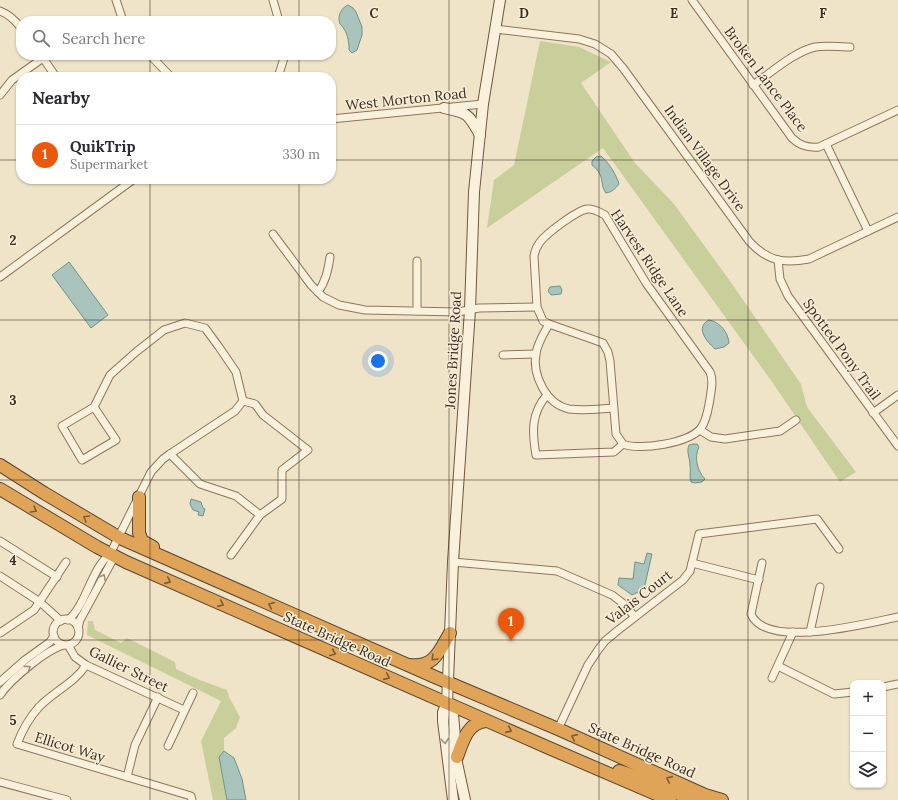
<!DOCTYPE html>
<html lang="en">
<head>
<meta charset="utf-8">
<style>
	:root { --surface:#fff; --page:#f2f2f3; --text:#2b2b33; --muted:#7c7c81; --line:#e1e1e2; --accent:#ea580c }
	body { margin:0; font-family:Lora,serif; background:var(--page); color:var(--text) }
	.controls { position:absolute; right:12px; bottom:12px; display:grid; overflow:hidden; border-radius:8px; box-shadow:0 1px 3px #0004 }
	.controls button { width:36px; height:36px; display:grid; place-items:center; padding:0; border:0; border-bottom:1px solid var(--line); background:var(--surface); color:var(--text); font:20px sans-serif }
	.you { position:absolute; left:378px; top:361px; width:14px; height:14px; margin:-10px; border:3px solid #fff; border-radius:50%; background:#1a73e8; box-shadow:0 0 0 6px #1a73e833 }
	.badge { display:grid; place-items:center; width:26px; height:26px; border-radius:50%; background:var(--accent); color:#fff; font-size:13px; font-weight:700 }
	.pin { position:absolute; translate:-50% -33px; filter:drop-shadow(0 1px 2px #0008) }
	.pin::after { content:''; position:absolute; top:21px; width:14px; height:12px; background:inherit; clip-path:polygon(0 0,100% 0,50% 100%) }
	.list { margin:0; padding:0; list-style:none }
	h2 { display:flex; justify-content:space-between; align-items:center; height:52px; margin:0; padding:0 16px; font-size:17px }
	h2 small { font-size:13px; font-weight:400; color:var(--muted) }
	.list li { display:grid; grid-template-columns:26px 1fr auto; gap:12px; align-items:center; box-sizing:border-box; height:60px; padding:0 16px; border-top:1px solid var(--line) }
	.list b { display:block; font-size:15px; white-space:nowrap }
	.list p { margin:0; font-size:13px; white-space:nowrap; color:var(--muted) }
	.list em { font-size:13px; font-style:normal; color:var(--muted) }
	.icon { flex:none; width:22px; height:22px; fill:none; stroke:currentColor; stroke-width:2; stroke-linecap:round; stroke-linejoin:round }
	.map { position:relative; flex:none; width:898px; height:800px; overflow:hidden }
	.search { position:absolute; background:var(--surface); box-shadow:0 1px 3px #0004; left:16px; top:16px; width:320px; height:44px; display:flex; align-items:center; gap:10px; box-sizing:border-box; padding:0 14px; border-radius:16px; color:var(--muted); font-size:15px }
	.panel { position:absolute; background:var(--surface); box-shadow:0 1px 3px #0004; left:16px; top:72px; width:320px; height:112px; border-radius:16px }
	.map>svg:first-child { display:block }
	.green { fill:#c9cf9b }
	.water { fill:#a9c4bc; stroke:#6f938a }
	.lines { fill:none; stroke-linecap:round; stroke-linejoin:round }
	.street-casing { stroke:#8d765c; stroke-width:9 }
	.secondary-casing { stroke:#6f573f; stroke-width:12 }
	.highway-casing { stroke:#5b4430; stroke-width:14 }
	.street { stroke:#faf1dc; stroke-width:7 }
	.secondary { stroke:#faf1dc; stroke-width:10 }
	.highway { stroke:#e0a458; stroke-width:12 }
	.oneway { stroke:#7e5d36 }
	.oneway2 { stroke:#9c907e }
	.grid { fill:none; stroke:#3d2e20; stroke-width:1; stroke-opacity:0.55 }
	.labels { text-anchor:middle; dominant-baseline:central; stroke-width:3; stroke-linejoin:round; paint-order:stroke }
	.street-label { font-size:14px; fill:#3d2e20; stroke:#f7eed8 }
	.grid-label { font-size:13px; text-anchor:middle; font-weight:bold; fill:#3d2e20; stroke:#f7eed8; stroke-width:3; stroke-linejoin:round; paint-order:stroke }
</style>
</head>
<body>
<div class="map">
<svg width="898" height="800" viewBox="0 0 898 800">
	<rect width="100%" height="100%" fill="#f0e4c8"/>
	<g class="green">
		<polygon points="540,41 579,47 611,62 581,83 635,163 674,204 730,281 801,384 807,407 856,472 840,482 770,379 603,148 487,228 494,180 514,165"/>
		<polygon points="88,621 93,621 95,630 121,643 127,638 175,662 176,669 200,680 227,690 229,697 240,717 236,728 224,738 224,751 219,757 227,800 213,800 201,741 221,701 87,635"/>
	</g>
	<g class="water">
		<path d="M348 5 353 8 356 12 362 27V35L357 50 352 53 349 50C349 43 348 35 344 29 344 28 340 24 340 24 337 16 341 8 348 5Z"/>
		<path d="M601 156C609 163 616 174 619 184 615 189 612 192 606 193 599 184 606 176 592 165V161L596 157Z"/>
		<polygon points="69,262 108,315 91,328 52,275"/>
		<polygon points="560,286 562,290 561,294 551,295 548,291 550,287"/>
		<path d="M709 320C720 322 728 332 729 343L724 347 715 349C706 341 695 327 709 320Z"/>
		<path d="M693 444H697L699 447C694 457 697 471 705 479L702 482 695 483 691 482C689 476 691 471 690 465 690 458 686 452 689 445Z"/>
		<polygon points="191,499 201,502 203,508 205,509 203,516 198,515 199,512 193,510 190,504"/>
		<polygon points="647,553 652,554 644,589 632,595 618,585 619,578 633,579 635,562 644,564"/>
		<polygon points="224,751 234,758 242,779 246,800 227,800 219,757"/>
	</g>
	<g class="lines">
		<defs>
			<g id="street">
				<polyline points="116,0 123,21"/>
				<polyline points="273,0 279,21"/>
				<path d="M692 0 792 138C800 146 808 148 819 147L898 110"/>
				<path d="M0 11C9 14 15 20 21 28"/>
				<path d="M495 29 579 39 595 44 611 54 623 68 749 241C767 261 783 264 809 259L898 217"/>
				<polyline points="41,55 56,77"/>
				<polyline points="150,55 171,77"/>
				<polyline points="278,77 285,55"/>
				<path d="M753 85C772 72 794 52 815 47 827 45 839 47 850 47"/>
				<polyline points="0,95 12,80 43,58"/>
				<polyline points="331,119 483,104"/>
				<polyline points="826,144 868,231"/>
				<polyline points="273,234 311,285 323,297 339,305 365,310 458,312 479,308 537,307"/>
				<polyline points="778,260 780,279 788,296 898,446"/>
				<polyline points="417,261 417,311"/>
				<polyline points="0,277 134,179"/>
				<path d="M318 292C326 281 328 270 330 257"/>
				<path d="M549 324C544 333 538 342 536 353 532 375 546 404 569 409 584 411 598 409 613 408"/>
				<polyline points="503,355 536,354"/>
				<path d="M547 395C531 413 532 432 536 455L614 452 623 444C639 451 690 443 701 428 707 420 708 409 710 399 711 390 714 381 710 372L646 283 605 215C599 212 594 208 587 209 576 211 547 233 540 242 537 246 535 250 534 256L537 307 543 321 549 324 603 343 608 352 610 361 616 434 623 444"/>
				<polyline points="873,413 898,395"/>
				<polyline points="700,430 711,437 725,439 780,431 796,420"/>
				<polyline points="170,454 200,484 236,496 260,515"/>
				<polyline points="0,541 57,577"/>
				<polyline points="231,555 260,515 282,499 282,470 308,450 263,415 255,404 243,401"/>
				<polyline points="453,562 557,571 612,595 624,604 635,617"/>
				<polyline points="692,563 759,580"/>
				<path d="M762 563 751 614C766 650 868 623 898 617"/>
				<polyline points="0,576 40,602 61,621"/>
				<circle cx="66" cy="632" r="13"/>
				<path d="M68 620C86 606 91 569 110 554L151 472 163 459 170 454 235 411 243 401 236 372 219 347 205 328 185 323 164 330 136 352 110 375 94 407 62 426 82 460 116 440 94 407"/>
				<polyline points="78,628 80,620 112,561 110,554"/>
				<polyline points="810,632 820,587"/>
				<polyline points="0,633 34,610 66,562"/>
				<polyline points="68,645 75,657 86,665 184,710"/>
				<path d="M86 665C75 683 54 691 39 707 29 718 22 731 17 744L191 796 192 800"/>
				<polyline points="778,666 834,694 853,692"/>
				<polyline points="772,678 793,632"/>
				<polyline points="0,682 25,660 50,642 54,636"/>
				<polyline points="883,687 898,684"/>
				<path d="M0 695C11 679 46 650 64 645"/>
				<polyline points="558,729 588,665 598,650 605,641 617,631 683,580 690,571 699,534 817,519 839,549"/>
				<polyline points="168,746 193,693"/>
				<polyline points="127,777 135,745 158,697"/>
				<polyline points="0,782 67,800"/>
			</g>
			<g id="secondary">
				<path d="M444 108C468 113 468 113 480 135"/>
				<polyline points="447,703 453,714 457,763 465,800"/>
				<polyline points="453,800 443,721 443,712 447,703 453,562 470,310 474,192 483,104 500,0"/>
			</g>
			<g id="highway">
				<polyline points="0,465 44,493 120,538 435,677 558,729 705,795 722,800"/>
				<polyline points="0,489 97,547 126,562 549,748 670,800"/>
				<polyline points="139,497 139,533 142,541 153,547"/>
				<path d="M409 665C434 668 439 652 450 633"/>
				<path d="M457 757C463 741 467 723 486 721"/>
				<polyline points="619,771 642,778 686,797 696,797 704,795"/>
			</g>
		</defs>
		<use href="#street" class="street-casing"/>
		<use href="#secondary" class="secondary-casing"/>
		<use href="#highway" class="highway-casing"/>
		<use href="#street" class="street"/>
		<use href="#secondary" class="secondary"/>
		<use href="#highway" class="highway"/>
	</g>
	<defs><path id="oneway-chevron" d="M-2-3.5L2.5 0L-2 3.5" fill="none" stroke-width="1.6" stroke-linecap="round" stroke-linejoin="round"/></defs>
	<g class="oneway">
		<use href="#oneway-chevron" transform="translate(34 510) rotate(31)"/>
		<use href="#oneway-chevron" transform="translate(86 518) rotate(-150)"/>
		<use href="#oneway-chevron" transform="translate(168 581) rotate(24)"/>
		<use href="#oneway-chevron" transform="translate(221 604) rotate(24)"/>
		<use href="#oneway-chevron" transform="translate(271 605) rotate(-156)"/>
		<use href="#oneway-chevron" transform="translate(333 653) rotate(23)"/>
		<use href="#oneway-chevron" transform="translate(434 658) rotate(133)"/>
		<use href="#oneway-chevron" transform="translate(387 677) rotate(24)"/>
		<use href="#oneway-chevron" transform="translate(509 730) rotate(24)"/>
		<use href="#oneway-chevron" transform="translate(574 737) rotate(-156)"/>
		<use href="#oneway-chevron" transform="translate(669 779) rotate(-156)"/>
	</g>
	<g class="oneway2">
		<use href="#oneway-chevron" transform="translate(103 577) rotate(-61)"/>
		<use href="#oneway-chevron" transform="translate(28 668) rotate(-37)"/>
		<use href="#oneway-chevron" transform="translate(445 741) rotate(83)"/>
	</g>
	<path class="grid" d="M150 0V21M299 0V21M449 0V800M599 0V800M748 0V800M150 55V77M299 55V77M0 160H21M331 160H898M150 179V800M299 179V800M0 320H898M0 480H898M0 640H898"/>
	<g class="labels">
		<g class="street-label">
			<text transform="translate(766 79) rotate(53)">Broken Lance Place</text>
			<text transform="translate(406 99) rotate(-6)">West Morton Road</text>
			<text transform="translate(705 158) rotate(54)">Indian Village Drive</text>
			<text transform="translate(650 263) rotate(56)">Harvest Ridge Lane</text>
			<text transform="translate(842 349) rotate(54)">Spotted Pony Trail</text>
			<text transform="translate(453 350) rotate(-87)">Jones Bridge Road</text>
			<text transform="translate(639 597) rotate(-38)">Valais Court</text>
			<text transform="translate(337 639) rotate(24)">State Bridge Road</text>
			<text transform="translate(129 669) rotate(26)">Gallier Street</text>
			<text transform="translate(70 747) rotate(17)">Ellicot Way</text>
			<text transform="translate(642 750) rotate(24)">State Bridge Road</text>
		</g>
	</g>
	<g class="grid-label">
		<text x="374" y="18">C</text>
		<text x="524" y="18">D</text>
		<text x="674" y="18">E</text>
		<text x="823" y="18">F</text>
		<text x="13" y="245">2</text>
		<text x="13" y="405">3</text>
		<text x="13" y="565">4</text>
		<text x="13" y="725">5</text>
	</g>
</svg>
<div class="controls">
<button>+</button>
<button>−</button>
<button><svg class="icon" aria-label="layers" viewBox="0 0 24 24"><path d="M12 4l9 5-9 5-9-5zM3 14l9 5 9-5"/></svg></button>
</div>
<div class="you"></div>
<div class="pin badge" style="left:511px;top:641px">1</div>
<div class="search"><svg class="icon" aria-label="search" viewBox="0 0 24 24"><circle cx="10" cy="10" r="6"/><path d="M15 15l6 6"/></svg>Search here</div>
<section class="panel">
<h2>Nearby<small></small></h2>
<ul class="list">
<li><span class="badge">1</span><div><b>QuikTrip</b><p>Supermarket</p></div><em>330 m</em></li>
</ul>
</section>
</div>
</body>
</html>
